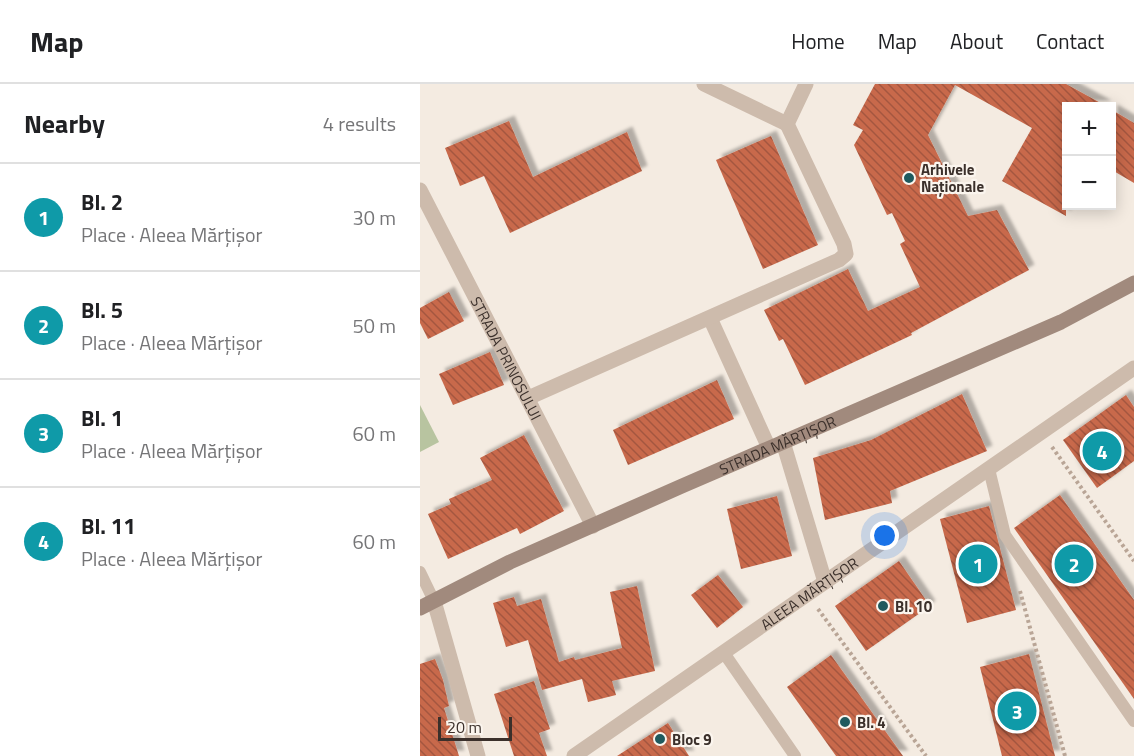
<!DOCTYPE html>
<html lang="en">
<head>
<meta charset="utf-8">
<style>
	:root { --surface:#fff; --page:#f6f6f6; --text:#202124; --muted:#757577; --line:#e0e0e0; --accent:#2563eb }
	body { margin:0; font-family:"Titillium Web",sans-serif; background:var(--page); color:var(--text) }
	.controls { position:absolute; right:18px; top:18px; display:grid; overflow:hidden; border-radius:0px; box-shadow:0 3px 15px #0003 }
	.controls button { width:54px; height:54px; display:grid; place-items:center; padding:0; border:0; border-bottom:2px solid var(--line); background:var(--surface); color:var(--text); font:30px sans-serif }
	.scale { position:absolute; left:18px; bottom:15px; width:74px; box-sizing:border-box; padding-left:6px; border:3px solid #3b302b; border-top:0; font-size:16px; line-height:21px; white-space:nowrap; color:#3b302b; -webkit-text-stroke:4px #fbf5ee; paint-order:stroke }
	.you { position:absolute; left:465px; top:452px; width:21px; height:21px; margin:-15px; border:4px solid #fff; border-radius:50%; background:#1a73e8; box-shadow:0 0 0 9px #1a73e833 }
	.badge { display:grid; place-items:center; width:39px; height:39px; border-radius:50%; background:var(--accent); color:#fff; font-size:20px; font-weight:700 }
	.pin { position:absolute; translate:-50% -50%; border:3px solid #fff; box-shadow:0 2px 6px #0006 }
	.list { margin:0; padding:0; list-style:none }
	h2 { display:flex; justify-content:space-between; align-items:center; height:78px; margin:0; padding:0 24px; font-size:26px }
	h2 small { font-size:20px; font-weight:400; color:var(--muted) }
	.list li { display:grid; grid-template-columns:39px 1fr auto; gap:18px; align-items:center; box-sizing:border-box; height:108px; padding:0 24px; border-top:2px solid var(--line) }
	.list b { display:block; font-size:22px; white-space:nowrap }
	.list p { margin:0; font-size:20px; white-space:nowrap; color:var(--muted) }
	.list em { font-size:20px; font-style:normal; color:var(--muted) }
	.map { position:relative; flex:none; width:714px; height:672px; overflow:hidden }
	header { display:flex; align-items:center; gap:36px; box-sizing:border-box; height:84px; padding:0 30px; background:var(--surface); border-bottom:2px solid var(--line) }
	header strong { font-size:28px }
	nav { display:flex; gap:33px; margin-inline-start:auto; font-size:21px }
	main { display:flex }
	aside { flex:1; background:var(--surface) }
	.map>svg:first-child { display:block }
	.garden { fill:#b8c4a0 }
	.building { fill:url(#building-back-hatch); filter:url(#shadow) }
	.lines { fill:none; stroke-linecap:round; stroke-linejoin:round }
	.path { stroke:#b9a596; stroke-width:4; stroke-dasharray:3 3; stroke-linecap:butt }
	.lane { stroke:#cdbbac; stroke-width:12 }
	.street { stroke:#cdbbac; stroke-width:15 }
	.secondary { stroke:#a18a7d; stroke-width:15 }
	.poi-dot { fill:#1f5a5e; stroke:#fbf5ee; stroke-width:2 }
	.labels { text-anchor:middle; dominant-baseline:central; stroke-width:4.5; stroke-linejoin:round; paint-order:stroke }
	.poi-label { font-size:15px; font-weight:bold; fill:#3b302b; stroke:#fbf5ee; text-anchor:start }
	.street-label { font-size:15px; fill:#3b302b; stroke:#fbf5ee }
</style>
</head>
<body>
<header>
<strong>Map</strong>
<nav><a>Home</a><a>Map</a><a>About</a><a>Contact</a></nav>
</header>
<main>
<aside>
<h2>Nearby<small>4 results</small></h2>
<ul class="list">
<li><span class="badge" style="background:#0f9aa8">1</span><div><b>Bl. 2</b><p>Place · Aleea Mărțișor</p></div><em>30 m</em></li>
<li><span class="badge" style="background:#0f9aa8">2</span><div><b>Bl. 5</b><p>Place · Aleea Mărțișor</p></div><em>50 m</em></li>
<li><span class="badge" style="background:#0f9aa8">3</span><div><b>Bl. 1</b><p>Place · Aleea Mărțișor</p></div><em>60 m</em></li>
<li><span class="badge" style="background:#0f9aa8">4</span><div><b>Bl. 11</b><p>Place · Aleea Mărțișor</p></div><em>60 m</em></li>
</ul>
</aside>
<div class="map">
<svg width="714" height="672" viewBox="0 0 714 672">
	<defs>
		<pattern id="building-back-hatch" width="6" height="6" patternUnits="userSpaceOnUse" patternTransform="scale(1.5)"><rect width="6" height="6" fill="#c8694b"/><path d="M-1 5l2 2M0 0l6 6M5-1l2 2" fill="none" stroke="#a4573f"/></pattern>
		<filter id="shadow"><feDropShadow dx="5.5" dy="-5.5" stdDeviation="1.5" flood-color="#0004"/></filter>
	</defs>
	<rect width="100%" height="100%" fill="#f4ebe1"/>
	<polygon class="garden" points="0,321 19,358 0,368"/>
	<g class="building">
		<polygon points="455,0 646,0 686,22 646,22 646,132 582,97 612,44 535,1 508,51 548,132 577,126 609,186 491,249 492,251 385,301 363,255 359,257 344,226 428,185 448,227 500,203 480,160 485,157 472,129 467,131 434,61 443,46 433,41"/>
		<polygon points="692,26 714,39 714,99 692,86"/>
		<polygon points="89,37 113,93 207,48 222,87 90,149 64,92 40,102 25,64"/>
		<polygon points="351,52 398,161 343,185 296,76"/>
		<polygon points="29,208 44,237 8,255 0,239 0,224"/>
		<polygon points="70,268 84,301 33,321 19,290"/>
		<polygon points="297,296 314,335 208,381 193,346"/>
		<polygon points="542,310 567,367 470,407 472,419 405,436 393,374 451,356"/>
		<polygon points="706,311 714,323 714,377 677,404 643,356"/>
		<polygon points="104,351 144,427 100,450 97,444 28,475 8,430 31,420 29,415 72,396 60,374"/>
		<polygon points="640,411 714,516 714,615 594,444"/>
		<polygon points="357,412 372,472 321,485 307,425"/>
		<polygon points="569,422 596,526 547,539 520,435"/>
		<polygon points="479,477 510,522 446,567 415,522"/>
		<polygon points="298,491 323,523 297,544 271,511"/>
		<polygon points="217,502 235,587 192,597 196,611 168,618 162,595 122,606 108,556 86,563 73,519 94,513 97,522 121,515 139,578 154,573 155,576 202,564 190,508"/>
		<polygon points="609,570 635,672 582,672 560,583"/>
		<polygon points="411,571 483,672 416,672 367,603"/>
		<polygon points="15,575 23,596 29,622 24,624 39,672 0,672 0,580"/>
		<polygon points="114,597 130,645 119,649 127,672 94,672 74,610"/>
		<polygon points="248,639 269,672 197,672"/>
	</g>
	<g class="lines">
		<g class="path">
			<polyline points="632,363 714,477"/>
			<polyline points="600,507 645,672"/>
			<polyline points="398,525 506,672"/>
		</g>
		<g class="lane">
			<polyline points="569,385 585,451 714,637"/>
			<polyline points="0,488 14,517"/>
			<polyline points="304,569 375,672"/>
		</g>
		<g class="street">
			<polyline points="284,0 367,40"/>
			<polyline points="367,40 386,0"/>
			<path id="s1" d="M0 106 173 442"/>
			<polyline points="290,234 349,364"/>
			<polyline points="108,314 419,176 426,170 424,160 367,40"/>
			<polyline points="363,358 405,498"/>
			<polyline points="14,517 58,672"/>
			<path id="s2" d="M154 672 714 284"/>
		</g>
		<path class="secondary" id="s3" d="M0 524 90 478 262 402 641 238 714 199"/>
	</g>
	<g class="poi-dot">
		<circle cx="489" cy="94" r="6"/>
		<circle cx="463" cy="522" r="6"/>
		<circle cx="425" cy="638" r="6"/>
		<circle cx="240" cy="655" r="6"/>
	</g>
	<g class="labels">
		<g class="poi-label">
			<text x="501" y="85">Arhivele<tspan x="501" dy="17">Naționale</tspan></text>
			<text x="475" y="522">Bl. 10</text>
			<text x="437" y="638">Bl. 4</text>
			<text x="252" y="655">Bloc 9</text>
		</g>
		<g class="street-label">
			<text stroke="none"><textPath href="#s1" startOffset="189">STRADA PRINOSULUI</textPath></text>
			<text stroke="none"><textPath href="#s3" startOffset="393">STRADA MĂRȚIȘOR</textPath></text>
			<text stroke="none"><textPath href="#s2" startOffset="286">ALEEA MĂRȚIȘOR</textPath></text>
		</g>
	</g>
</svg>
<div class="controls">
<button>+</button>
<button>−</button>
</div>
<div class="scale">20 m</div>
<div class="you"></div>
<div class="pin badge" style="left:558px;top:480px;background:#0f9aa8">1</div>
<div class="pin badge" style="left:654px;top:480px;background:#0f9aa8">2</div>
<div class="pin badge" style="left:597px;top:627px;background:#0f9aa8">3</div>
<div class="pin badge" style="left:682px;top:367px;background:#0f9aa8">4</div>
</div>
</main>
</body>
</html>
